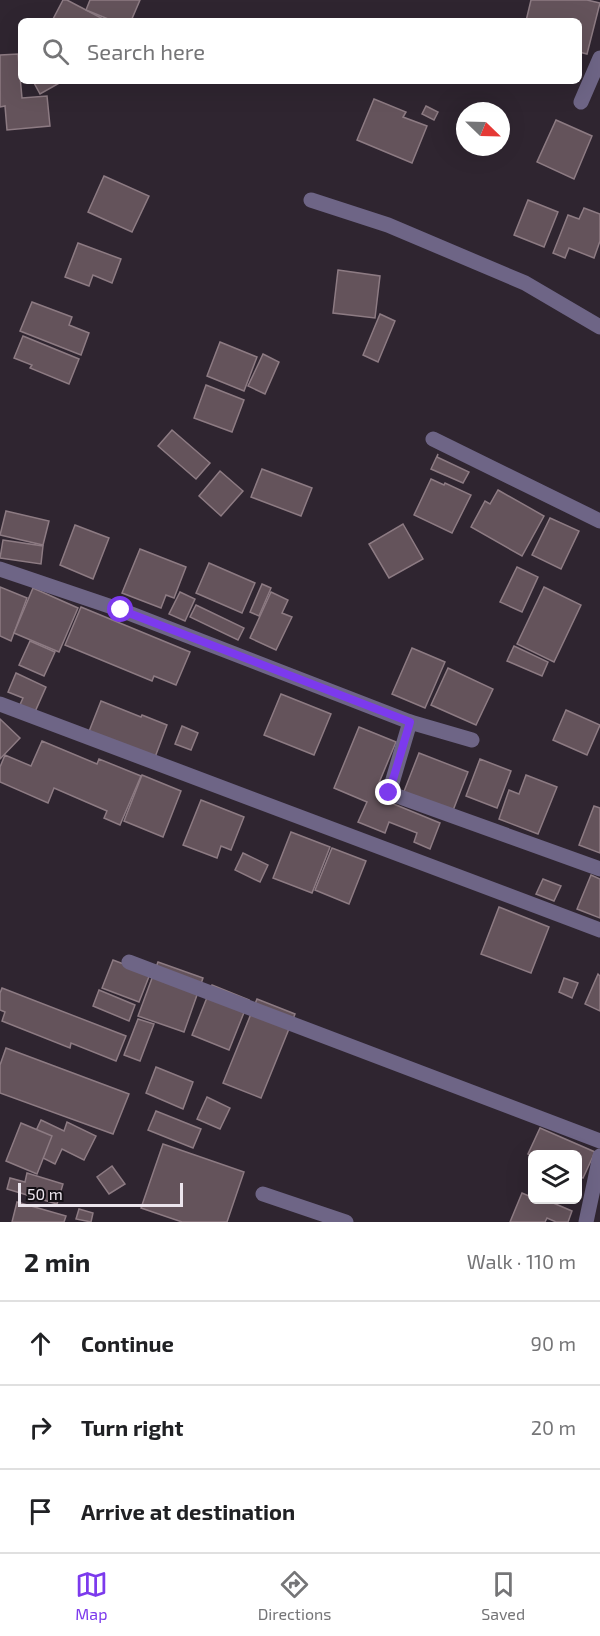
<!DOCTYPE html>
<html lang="en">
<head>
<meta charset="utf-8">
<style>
	:root { --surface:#fff; --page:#f6f6f6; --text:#202124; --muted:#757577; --line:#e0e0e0; --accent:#7c3aed }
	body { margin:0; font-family:"Exo 2",sans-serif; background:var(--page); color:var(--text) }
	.controls { position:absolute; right:18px; bottom:18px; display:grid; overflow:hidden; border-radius:9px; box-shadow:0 6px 24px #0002 }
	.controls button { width:54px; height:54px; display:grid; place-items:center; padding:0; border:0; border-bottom:2px solid var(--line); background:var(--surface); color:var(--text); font:30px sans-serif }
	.compass { position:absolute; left:456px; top:102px; width:54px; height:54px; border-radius:50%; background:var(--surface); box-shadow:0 6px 24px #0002; rotate:113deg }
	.scale { position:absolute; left:18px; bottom:15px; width:165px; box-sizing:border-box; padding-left:6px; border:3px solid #ece5ed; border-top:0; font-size:16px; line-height:21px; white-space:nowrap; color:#ece5ed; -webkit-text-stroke:4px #141015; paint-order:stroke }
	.stop { position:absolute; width:18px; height:18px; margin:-14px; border:4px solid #7c3aed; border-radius:50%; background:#fff }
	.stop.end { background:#7c3aed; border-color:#fff; box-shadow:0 2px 6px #0008 }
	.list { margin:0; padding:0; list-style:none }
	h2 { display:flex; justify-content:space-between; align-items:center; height:78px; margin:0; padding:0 24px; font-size:26px }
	h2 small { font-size:20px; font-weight:400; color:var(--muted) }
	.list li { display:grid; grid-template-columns:39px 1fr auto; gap:18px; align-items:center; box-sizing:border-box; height:84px; padding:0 24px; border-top:2px solid var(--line) }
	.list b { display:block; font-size:22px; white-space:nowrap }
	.list em { font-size:20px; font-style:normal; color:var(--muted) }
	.icon { flex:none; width:33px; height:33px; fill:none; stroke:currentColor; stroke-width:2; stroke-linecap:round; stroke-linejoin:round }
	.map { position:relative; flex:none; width:600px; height:1222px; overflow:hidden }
	.search { position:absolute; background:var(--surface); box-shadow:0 6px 24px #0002; left:18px; right:18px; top:18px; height:66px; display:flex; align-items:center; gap:15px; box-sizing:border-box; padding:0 21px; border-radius:9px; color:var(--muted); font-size:22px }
	.sheet { height:330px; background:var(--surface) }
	nav { display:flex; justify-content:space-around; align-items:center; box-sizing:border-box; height:84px; border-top:2px solid var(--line); background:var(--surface); font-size:16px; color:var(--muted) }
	nav a { display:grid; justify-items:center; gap:3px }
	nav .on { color:var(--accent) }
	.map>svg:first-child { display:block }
	.building { fill:#64535b; stroke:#8d7b83; stroke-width:1.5 }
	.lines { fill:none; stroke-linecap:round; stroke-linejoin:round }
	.minor { stroke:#6e6586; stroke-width:15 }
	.route { stroke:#7c3aed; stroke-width:8 }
</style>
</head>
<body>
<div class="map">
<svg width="600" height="1222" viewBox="0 0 600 1222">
	<rect width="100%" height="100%" fill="#2f2530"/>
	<g class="building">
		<polygon points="63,0 67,0 107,21 52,21"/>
		<polygon points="90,0 140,0 131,21 113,21 86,10"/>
		<polygon points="531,0 587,0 600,3 587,54 579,52 579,21 526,21"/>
		<polygon points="18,54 22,98 47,96 50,126 7,130 5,106 0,107 0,55"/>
		<polygon points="33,81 63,81 40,94"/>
		<polygon points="374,99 406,112 403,117 427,126 412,163 357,140"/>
		<polygon points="426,106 438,112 434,120 422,114"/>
		<polygon points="556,120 592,136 574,179 537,162"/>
		<polygon points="104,176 149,196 132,232 88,212"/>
		<polygon points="528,200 558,212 544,247 514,235"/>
		<polygon points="584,208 600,214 600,241 594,258 569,248 565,258 553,253 568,215 579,219"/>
		<polygon points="78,243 121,259 112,283 93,275 89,286 65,277"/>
		<polygon points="338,270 380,276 375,318 333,313"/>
		<polygon points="32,302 72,317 69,325 89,333 81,355 20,331"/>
		<polygon points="380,314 395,321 378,362 363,355"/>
		<polygon points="23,336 79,359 69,384 30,368 32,365 14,358"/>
		<polygon points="220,342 257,357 244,391 207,376"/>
		<polygon points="263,354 279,362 265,394 248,386"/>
		<polygon points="206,385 244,400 232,432 194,418"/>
		<polygon points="172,430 210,463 196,479 158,446"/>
		<polygon points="438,454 437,457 469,472 463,483 431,469"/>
		<polygon points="262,469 312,488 301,516 251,497"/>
		<polygon points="220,471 243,491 221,516 199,496"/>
		<polygon points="431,479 444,485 445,483 471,495 452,533 414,515"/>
		<polygon points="498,490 544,516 522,556 471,527 485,501 490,504"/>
		<polygon points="6,511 49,521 43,545 0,535"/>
		<polygon points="550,518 579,531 561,569 532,555"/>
		<polygon points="403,524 423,559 389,578 369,544"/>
		<polygon points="75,525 109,538 93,579 60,565"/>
		<polygon points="3,540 43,546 41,564 0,558"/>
		<polygon points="140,549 186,567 174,598 166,595 161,608 122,593"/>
		<polygon points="209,563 255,583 242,613 196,593"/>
		<polygon points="517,567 538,577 522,612 500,602"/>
		<polygon points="262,584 271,588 259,616 250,612"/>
		<polygon points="0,587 27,598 11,641 0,636"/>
		<polygon points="544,587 581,605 554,662 517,644"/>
		<polygon points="33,588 78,608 59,652 14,633"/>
		<polygon points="180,592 195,599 185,621 169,614"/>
		<polygon points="271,592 288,600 282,613 292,617 276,650 250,638"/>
		<polygon points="196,605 244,628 238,640 190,617"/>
		<polygon points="81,607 190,652 176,685 154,676 152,681 65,645"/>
		<polygon points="30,641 55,652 44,676 19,665"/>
		<polygon points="514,646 548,662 542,676 507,661"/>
		<polygon points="412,648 445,662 425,708 392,694"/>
		<polygon points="448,668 493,689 476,725 431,705"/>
		<polygon points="16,673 46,687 34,714 19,707 23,698 8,692"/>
		<polygon points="281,694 331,714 314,755 264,735"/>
		<polygon points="101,701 141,717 142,715 167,725 154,760 88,734"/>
		<polygon points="566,710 600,725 587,755 553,740"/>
		<polygon points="0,719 20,738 0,759"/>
		<polygon points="182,726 198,733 191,750 175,744"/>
		<polygon points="359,727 396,742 376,790 386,795 384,800 440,823 430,849 414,842 417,833 389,822 385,833 358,822 367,802 334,788"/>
		<polygon points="42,741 97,764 99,759 141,776 120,825 104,818 107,811 54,788 48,803 0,782 0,767 5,755 31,766"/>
		<polygon points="419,753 468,772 452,813 403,794"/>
		<polygon points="480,759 511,771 497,808 466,796"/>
		<polygon points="142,775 181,791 163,837 124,821"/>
		<polygon points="526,775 557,787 538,834 499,819 509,790 519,794"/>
		<polygon points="201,800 244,817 231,850 221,846 217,858 183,845"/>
		<polygon points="594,806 600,808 600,853 579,845"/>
		<polygon points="291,832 330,847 312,893 273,878"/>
		<polygon points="332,848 366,861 349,904 315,890"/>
		<polygon points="243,853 268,865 260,882 235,870"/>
		<polygon points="591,875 600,879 600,918 577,909"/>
		<polygon points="543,879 561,886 554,901 536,894"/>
		<polygon points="499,907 549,927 531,973 481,954"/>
		<polygon points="113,960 150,974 139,1002 102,988"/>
		<polygon points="158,962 203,978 184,1032 138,1016"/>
		<polygon points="598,974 600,976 600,1011 585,1004"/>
		<polygon points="564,978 578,983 572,998 559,992"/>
		<polygon points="212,985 249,1000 229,1050 192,1035"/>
		<polygon points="2,988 126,1036 116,1061 71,1043 70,1048 2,1021 5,1012 0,1010 0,993"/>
		<polygon points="99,990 135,1005 129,1021 93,1006"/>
		<polygon points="257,999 295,1014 261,1098 223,1083"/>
		<polygon points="138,1019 154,1024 140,1061 124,1055"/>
		<polygon points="6,1048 129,1094 113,1134 0,1093 0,1065"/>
		<polygon points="156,1067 193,1082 183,1109 146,1093"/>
		<polygon points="207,1097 230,1108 220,1129 197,1119"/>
		<polygon points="156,1111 201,1129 193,1148 148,1130"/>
		<polygon points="41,1120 64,1131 67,1122 96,1136 84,1160 62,1149 55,1164 27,1150"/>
		<polygon points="21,1123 52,1136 37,1174 6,1161"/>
		<polygon points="540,1128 595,1152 583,1178 578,1176 578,1154 532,1154 532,1156 528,1154"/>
		<polygon points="163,1144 244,1172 227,1222 182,1222 141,1208"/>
		<polygon points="112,1166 125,1184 109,1194 97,1177"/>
		<polygon points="27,1173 63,1184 57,1204 7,1189 10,1178 25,1182"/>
		<polygon points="532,1188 532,1200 552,1200 551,1202 572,1211 568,1222 556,1222 547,1218 545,1222 510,1222 522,1193 529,1196"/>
		<polygon points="17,1202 66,1216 64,1222 12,1222"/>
		<polygon points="79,1209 93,1213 91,1222 76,1219"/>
	</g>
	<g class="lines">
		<g class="minor">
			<polyline points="581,102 600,58"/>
			<polyline points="311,200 388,225 525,283 600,327"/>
			<polyline points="433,439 600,521"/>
			<polyline points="0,569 121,610 410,722 472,740"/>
			<polyline points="0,704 600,930"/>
			<polyline points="410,722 389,793 600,869"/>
			<polyline points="129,962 600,1141"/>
			<polyline points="263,1194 346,1222"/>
			<polyline points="586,1222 600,1156"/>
		</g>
	</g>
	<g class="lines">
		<polyline class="route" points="121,610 410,722 389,793"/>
	</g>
</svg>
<div class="controls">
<button><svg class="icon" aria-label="layers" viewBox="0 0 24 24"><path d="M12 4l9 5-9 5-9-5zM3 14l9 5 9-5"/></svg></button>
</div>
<svg class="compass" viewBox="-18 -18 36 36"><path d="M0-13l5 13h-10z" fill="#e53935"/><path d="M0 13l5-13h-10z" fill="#757577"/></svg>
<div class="scale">50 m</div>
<div class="stop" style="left:121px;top:610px"></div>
<div class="stop end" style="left:389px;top:793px"></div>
<div class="search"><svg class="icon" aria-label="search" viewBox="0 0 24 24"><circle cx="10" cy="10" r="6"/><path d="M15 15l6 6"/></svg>Search here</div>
</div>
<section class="sheet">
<h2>2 min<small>Walk · 110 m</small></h2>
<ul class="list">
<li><svg class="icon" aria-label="ahead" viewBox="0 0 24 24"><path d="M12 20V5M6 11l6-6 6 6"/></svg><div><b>Continue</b></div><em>90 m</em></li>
<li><svg class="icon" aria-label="right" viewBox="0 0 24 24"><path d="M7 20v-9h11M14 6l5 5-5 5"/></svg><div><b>Turn right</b></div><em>20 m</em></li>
<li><svg class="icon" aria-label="arrive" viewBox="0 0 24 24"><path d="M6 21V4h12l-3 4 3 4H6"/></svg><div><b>Arrive at destination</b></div></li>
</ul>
</section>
<nav>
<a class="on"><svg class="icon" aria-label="map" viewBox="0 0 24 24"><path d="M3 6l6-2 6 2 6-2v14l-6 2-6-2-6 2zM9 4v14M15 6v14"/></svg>Map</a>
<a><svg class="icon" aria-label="directions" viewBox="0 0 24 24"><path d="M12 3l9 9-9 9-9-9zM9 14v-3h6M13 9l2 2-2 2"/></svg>Directions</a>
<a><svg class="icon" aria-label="saved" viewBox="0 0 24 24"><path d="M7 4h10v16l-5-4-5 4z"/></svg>Saved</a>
</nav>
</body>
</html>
